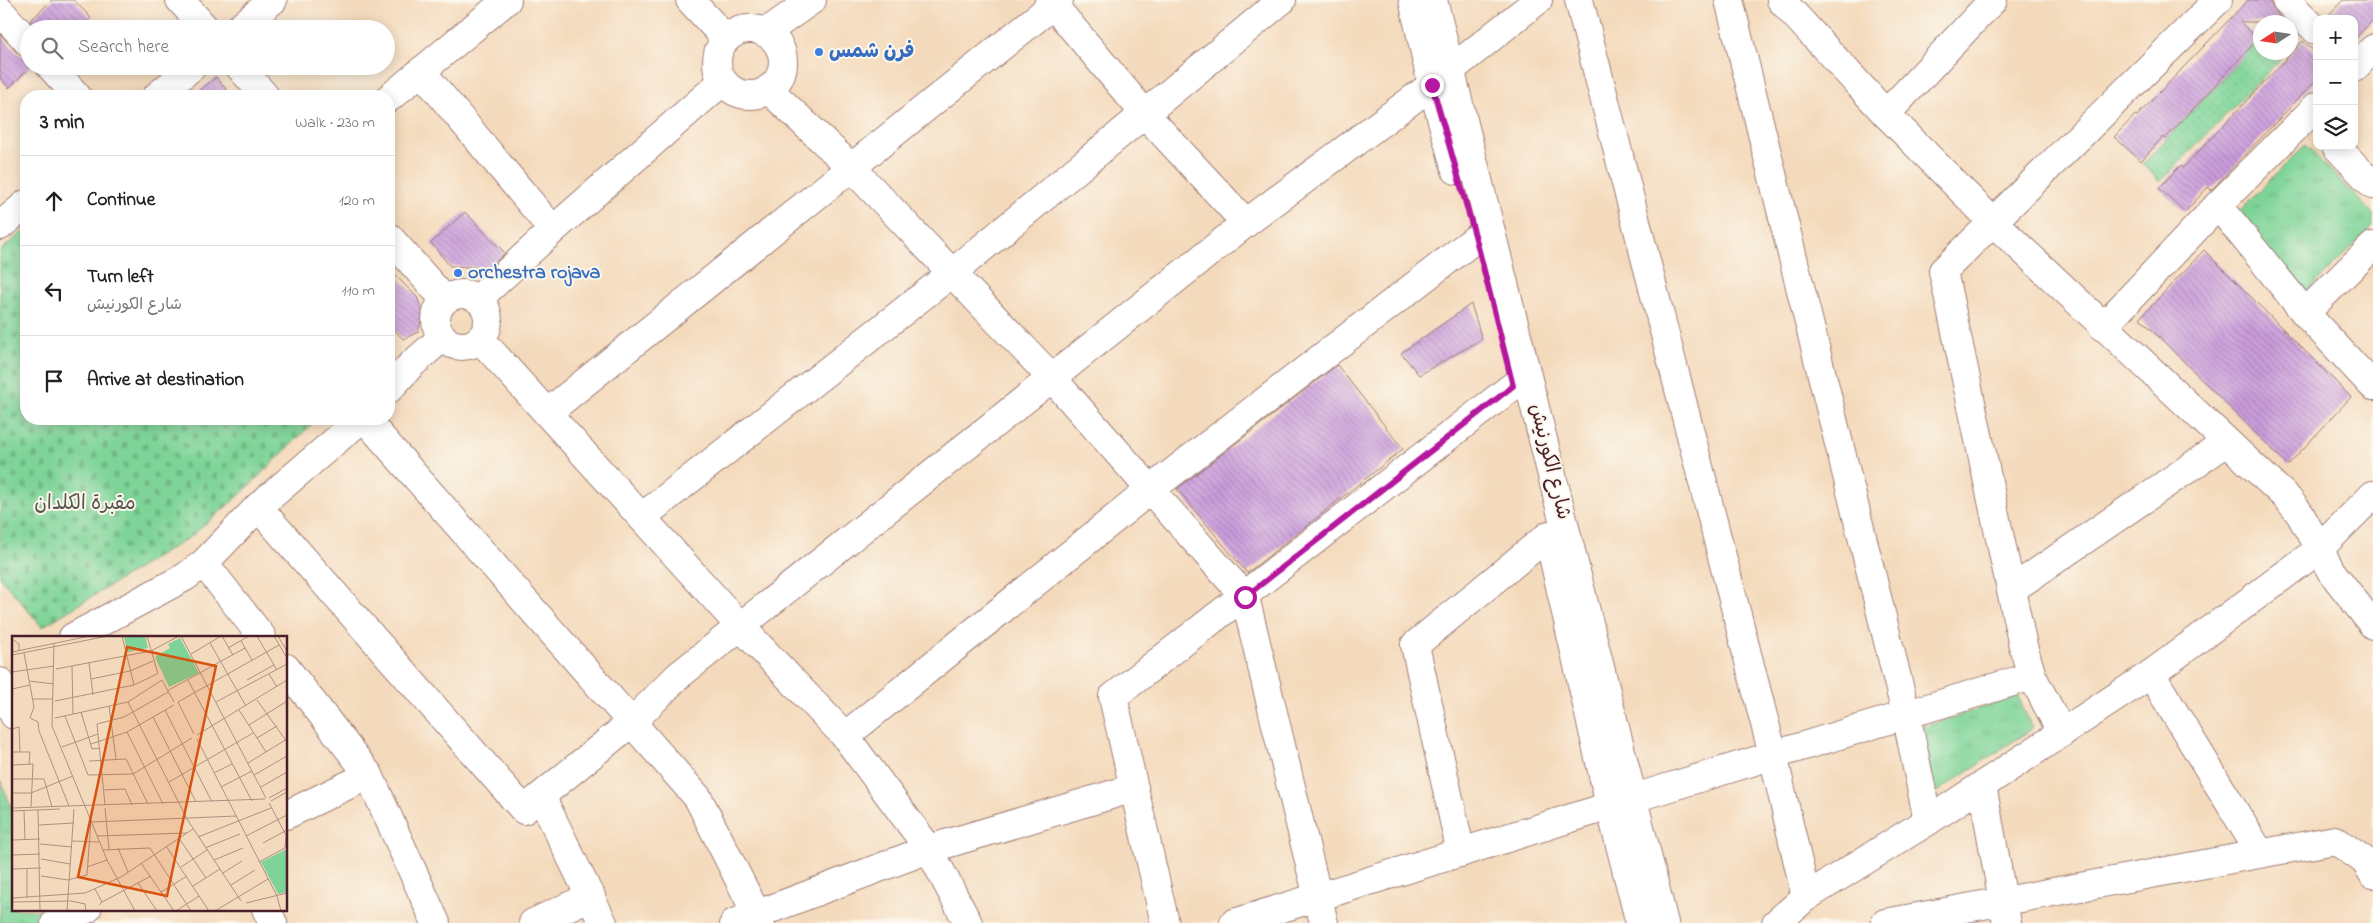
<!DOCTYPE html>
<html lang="en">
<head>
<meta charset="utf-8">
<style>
	:root { --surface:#fff; --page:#f6f6f6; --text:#202124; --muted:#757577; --line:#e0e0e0 }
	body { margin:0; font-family:"Indie Flower","Playpen Sans Arabic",sans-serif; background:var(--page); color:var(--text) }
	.controls { position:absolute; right:15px; top:15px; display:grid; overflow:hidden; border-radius:10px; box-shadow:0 2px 12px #0003 }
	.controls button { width:45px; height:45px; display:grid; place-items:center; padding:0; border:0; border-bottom:1px solid var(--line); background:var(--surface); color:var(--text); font:25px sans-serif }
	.compass { position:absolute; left:2253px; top:15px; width:45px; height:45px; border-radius:50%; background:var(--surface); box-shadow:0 2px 12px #0003; rotate:258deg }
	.stop { position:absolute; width:15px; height:15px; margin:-11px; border:4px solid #b5179e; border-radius:50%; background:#fff }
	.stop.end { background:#b5179e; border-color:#fff; box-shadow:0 1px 5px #0008 }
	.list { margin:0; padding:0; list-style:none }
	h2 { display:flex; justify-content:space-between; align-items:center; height:65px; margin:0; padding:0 20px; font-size:21px }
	h2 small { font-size:16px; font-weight:400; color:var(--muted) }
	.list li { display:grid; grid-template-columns:32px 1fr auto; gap:15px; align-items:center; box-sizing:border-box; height:90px; padding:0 20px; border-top:1px solid var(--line) }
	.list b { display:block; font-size:19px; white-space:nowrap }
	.list p { margin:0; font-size:16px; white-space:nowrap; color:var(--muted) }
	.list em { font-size:16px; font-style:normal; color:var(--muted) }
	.icon { flex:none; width:28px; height:28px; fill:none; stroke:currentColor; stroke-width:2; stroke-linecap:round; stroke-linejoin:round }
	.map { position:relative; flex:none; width:2373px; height:923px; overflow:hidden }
	.search { position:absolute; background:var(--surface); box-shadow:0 2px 12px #0003; left:20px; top:20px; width:375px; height:55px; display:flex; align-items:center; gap:12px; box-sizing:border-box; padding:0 18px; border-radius:28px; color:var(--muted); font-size:19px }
	.panel { position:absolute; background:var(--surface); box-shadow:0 2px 12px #0003; left:20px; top:90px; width:375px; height:335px; border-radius:20px }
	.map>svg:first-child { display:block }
	.cemetery { fill:url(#cemetery-stones); stroke:#647a62 }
	.park { fill:url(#park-tufts); stroke:#647a62 }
	.garden { fill:url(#garden-dots); stroke:#647a62 }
	.building { fill:url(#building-back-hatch) }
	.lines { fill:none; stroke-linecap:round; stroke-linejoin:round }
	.minor-casing { stroke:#9f7c74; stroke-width:30 }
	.minor { stroke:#fff; stroke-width:28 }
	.route { stroke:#b5179e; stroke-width:6 }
	.shop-dot { fill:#3f7fe0; stroke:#fbf7ec; stroke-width:2 }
	.labels { text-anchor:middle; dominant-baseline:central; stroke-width:4; stroke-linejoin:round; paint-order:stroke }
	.shop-label { font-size:20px; font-weight:bold; fill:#366cbe; stroke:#fbf7ec; text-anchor:start }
	.street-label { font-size:20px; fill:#4a1f2b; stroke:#fbf7ec }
	.park-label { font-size:20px; fill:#5a554c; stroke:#fbf7ec }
	.inset-road { fill:none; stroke:#b08f82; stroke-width:1 }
	.view { fill:#d8530f; fill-opacity:0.15; stroke:#d8530f; stroke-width:2.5 }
	.inset-edge { fill:none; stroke:#4a1f2b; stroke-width:2.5 }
</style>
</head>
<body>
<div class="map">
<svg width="2373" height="923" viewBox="0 0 2373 923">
	<defs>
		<pattern id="cemetery-stones" width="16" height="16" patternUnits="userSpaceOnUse" patternTransform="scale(1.25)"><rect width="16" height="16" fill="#7ed498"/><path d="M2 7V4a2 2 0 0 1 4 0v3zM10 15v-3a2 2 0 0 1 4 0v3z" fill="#6eb683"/></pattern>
		<pattern id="park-tufts" width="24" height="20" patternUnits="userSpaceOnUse" patternTransform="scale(1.25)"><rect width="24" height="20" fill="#7ed498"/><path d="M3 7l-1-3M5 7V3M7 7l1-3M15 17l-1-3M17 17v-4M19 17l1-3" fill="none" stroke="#6eb683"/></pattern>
		<pattern id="garden-dots" width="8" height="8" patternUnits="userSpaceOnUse" patternTransform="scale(1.25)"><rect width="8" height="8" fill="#7ed498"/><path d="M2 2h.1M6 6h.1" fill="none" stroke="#6eb683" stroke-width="1.8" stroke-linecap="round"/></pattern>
		<pattern id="building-back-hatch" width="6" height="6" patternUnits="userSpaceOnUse" patternTransform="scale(1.25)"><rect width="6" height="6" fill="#ca9cdc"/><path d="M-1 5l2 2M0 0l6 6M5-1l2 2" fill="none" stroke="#a67fb3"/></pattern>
	</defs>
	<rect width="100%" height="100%" fill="#fbf7ec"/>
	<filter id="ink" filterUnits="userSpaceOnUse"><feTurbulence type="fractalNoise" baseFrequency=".02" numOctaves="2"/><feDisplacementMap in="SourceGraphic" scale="10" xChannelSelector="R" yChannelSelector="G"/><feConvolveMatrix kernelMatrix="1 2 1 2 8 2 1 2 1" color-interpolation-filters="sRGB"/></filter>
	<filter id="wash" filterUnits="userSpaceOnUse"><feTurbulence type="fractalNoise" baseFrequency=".0096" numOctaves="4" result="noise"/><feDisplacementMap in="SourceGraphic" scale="20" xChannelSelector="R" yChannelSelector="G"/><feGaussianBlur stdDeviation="1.12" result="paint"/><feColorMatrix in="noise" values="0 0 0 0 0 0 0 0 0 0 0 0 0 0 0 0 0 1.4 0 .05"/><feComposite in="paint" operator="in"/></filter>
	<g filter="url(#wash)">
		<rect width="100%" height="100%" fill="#f4dabc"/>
		<polygon class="cemetery" points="26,229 26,419 313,419 315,421 241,494 190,537 42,627 0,577 0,251"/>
		<g class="park">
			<polygon points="2305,145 2373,214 2373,226 2305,294 2231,219"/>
			<polygon points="2018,696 2032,729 1936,792 1917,729"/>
			<polygon points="0,780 14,813 14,909 54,911 24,923 0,923"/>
		</g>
		<polygon class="garden" points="2260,38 2260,52 2274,53 2280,60 2160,182 2143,164"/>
		<g id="blocks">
			<g class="building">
				<polygon points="52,0 74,0 91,18 80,29 37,29 30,21"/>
				<polygon points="2248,0 2268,0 2283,22 2240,22 2258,39 2165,139 2163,137 2141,161 2114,137 2135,115 2137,116"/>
				<polygon points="2343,0 2373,0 2373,20 2354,40 2354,19 2326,18"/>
				<polygon points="0,34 18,54 29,58 29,66 31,66 9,88 0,78"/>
				<polygon points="2303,41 2317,54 2317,79 2220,181 2211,190 2208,187 2185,212 2159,188 2180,166 2183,168"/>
				<polygon points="216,77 232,96 193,96"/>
				<polygon points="465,212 505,253 489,268 450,266 431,243"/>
				<polygon points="2204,250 2351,397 2288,465 2140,318"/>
				<polygon points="389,269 417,297 423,313 418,332 403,339 389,324"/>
				<polygon points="1471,304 1482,339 1419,375 1401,353"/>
				<polygon points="1337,365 1403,449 1247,573 1177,489"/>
			</g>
		</g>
	</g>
	<g filter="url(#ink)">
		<use href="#blocks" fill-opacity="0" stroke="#9f7c74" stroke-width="1"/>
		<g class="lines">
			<defs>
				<g id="minor">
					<polyline points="180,0 206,29"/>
					<polyline points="690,0 726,39"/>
					<polyline points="1049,0 1145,114 1246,223"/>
					<polyline points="1413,0 1432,85 1456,170"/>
					<polyline points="1433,0 1664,923"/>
					<polyline points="1579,0 1773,755 1806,897"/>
					<polyline points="1729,0 1906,714 1928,821"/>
					<polyline points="1781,0 1886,114 1993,222 2288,499 2300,514 2331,571 2373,625"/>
					<polyline points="2286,0 2317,31"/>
					<polyline points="0,11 29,43"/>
					<polyline points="238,29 273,0"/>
					<circle cx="750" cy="62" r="33"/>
					<polyline points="765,33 812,0"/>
					<polyline points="50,66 77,96"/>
					<polyline points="239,66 265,96"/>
					<polyline points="2354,68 2373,49"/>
					<polyline points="421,71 553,230"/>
					<polyline points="768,89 852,168 1052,378 1245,597 1324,923"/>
					<polyline points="157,96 193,66"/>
					<polyline points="389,98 507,0"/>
					<polyline points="1886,114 1993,0"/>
					<polyline points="2336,146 2373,185"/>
					<polyline points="2218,205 2305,313 2373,386"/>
					<polyline points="0,226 26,204"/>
					<polyline points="389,237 445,300"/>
					<circle cx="462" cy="320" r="26"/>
					<polyline points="478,299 553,230 723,81"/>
					<polyline points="2305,313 2373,246"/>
					<polyline points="2103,327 2218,205 2317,106"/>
					<polyline points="480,339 740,626 845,736 929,849 968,923"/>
					<polyline points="389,389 411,365 443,337"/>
					<polyline points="547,413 1059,0"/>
					<polyline points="365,419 698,798 761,923"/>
					<polyline points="258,507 524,810 541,796 603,923"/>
					<polyline points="642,517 952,273 1282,0"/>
					<polyline points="1551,547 1610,806 1640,923"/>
					<polyline points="204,563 262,637"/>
					<polyline points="2011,590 2227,442"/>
					<polyline points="73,637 185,577 204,563 258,507 361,419"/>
					<polyline points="286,668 369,775 436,923"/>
					<polyline points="2151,674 2260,853"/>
					<polyline points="0,682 14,715"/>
					<polyline points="2062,733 2032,676 2023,646 1943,271 2218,0"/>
					<polyline points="845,736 1150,490 1475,239"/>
					<polyline points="1982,785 2007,923"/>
					<polyline points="541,796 632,722 678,676 1246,223 1432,85 1538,0"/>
					<polyline points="1634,798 2032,676"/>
					<polyline points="286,815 369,775"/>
					<polyline points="1461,853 1415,645 1549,535"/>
					<polyline points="266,909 273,923"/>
					<polyline points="55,923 87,909"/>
					<polyline points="533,923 591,896"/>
					<polyline points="734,923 929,849 1134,788"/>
					<polyline points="1165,923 1113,697 1513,386"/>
					<polyline points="1234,923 1610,806"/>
					<polyline points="1776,923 1806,897 1928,821 2151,674 2318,550 2373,495"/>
					<polyline points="1885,923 2335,840 2365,861 2373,874"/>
				</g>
			</defs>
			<use href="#minor" class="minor-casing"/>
			<use href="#minor" class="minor"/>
		</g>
	</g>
	<g class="lines" filter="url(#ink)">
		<polyline class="route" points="1245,597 1513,386 1476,239 1432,85"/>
	</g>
	<g class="shop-dot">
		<circle cx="819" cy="52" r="5"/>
		<circle cx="458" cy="273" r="5"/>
	</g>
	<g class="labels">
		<g class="shop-label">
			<text x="829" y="52">فرن شمس</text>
			<text x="468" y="273">orchestra rojava</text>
		</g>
		<g class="street-label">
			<text transform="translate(1549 462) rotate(76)">شارع الكورنيش</text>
		</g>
		<g class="park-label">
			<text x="85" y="504">مقبرة الكلدان</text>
		</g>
	</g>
	<g transform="translate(12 636)">
		<rect width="275" height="275" fill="#f4dabc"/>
		<path d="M168 2 187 37 157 51 143 21 158 12 156 8Z" fill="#7ed498"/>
		<path d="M112 0H133L136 12 115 16ZM275 213V256L266 258 249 226Z" fill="#7ed498"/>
		<path class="inset-road" d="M110 0 122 49M135 0 146 38M169 0 254 162M210 0 221 19M245 0 265 34M262 0 275 22M266 0 275 15M0 3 7 8V15M229 5 240 24M42 7 40 90 95 224 123 275M198 7 234 70M216 12 237 0M0 16 78 0M12 17 22 71 18 82 26 86 27 95 57 170M179 18 209 0M0 19 96 0M77 27 81 59M60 30 61 78M44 33 139 15 167 0M0 36 42 30M257 38 265 51M79 43 118 35 141 25M150 44 162 66M176 44 240 165M235 44 262 29M17 45 42 48M0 53 18 49M155 55 233 12M21 63H41M245 64 275 106M43 65 122 49 145 38M116 66 175 183 229 265M166 66 267 9M166 66 182 98M204 66 275 28M97 70 104 123M153 74 200 166M227 74 254 116M69 76 80 113 88 112M53 80 76 139 121 138 180 102M141 81 184 166M43 82 116 66 150 44M237 89 275 65M0 93 7 91 8 116M115 96 151 168M185 99 275 44M245 102 265 90M185 103 265 260 269 275M79 108 115 96 162 69M50 111 86 98M0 116H18L17 128M77 125 114 123 136 168M236 127 275 103M0 129 21 128 19 171M202 137 220 128M242 139 275 120M0 143H32L40 171M157 146 241 97M209 151 240 135M249 151 275 136M91 154 113 153 120 169M0 157H19L61 140M257 162 275 152M259 165 275 156M257 167 275 201M93 169 85 88 112 81 156 56M0 172 253 163M93 172 97 213M12 174 13 204M26 174 28 275M0 175 48 173M80 186 224 180M27 189 62 187M85 200 175 197M234 200 275 179M186 201 259 172M167 202 194 242M0 204 28 203M60 205 87 206M251 207 275 194M28 208 60 211M154 210 197 275M106 212 116 236M193 212 228 198M91 214 138 212 179 275M0 219 28 218M29 223 58 228M202 224 231 212M247 226 273 212 274 200M129 227 162 275M75 231 95 224M169 231 195 214M15 232V262M0 233 29 232M211 237 230 225M29 240 56 244 75 239 79 184M126 247 145 275M219 249 243 234M181 250 208 233M83 253 90 266 87 269M149 256 175 240M0 262 73 257 109 241 181 193M0 266 59 265 73 268 74 275M90 266 139 240M234 267 275 257M55 275 62 173M164 275 187 260M203 275 256 243"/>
		<path class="view" d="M115 11 204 30 155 260 66 241Z"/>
		<rect width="275" height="275" class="inset-edge"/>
	</g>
</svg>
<div class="controls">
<button>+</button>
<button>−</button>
<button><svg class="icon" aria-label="layers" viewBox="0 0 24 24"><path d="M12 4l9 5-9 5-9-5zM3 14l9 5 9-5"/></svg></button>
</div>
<svg class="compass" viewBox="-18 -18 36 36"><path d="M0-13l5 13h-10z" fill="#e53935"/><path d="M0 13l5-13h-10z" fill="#757577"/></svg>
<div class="stop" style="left:1245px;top:597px"></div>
<div class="stop end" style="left:1432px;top:85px"></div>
<div class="search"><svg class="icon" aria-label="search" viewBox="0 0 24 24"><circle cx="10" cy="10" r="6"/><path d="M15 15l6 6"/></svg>Search here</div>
<section class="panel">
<h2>3 min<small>Walk · 230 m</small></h2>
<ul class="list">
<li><svg class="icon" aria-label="ahead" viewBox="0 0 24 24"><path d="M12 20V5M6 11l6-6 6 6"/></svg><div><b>Continue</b></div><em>120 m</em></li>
<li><svg class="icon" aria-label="left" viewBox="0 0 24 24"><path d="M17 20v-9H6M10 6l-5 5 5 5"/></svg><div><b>Turn left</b><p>شارع الكورنيش</p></div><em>110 m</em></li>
<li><svg class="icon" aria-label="arrive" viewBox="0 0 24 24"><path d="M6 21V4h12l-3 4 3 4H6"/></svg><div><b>Arrive at destination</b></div></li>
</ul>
</section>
</div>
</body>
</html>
